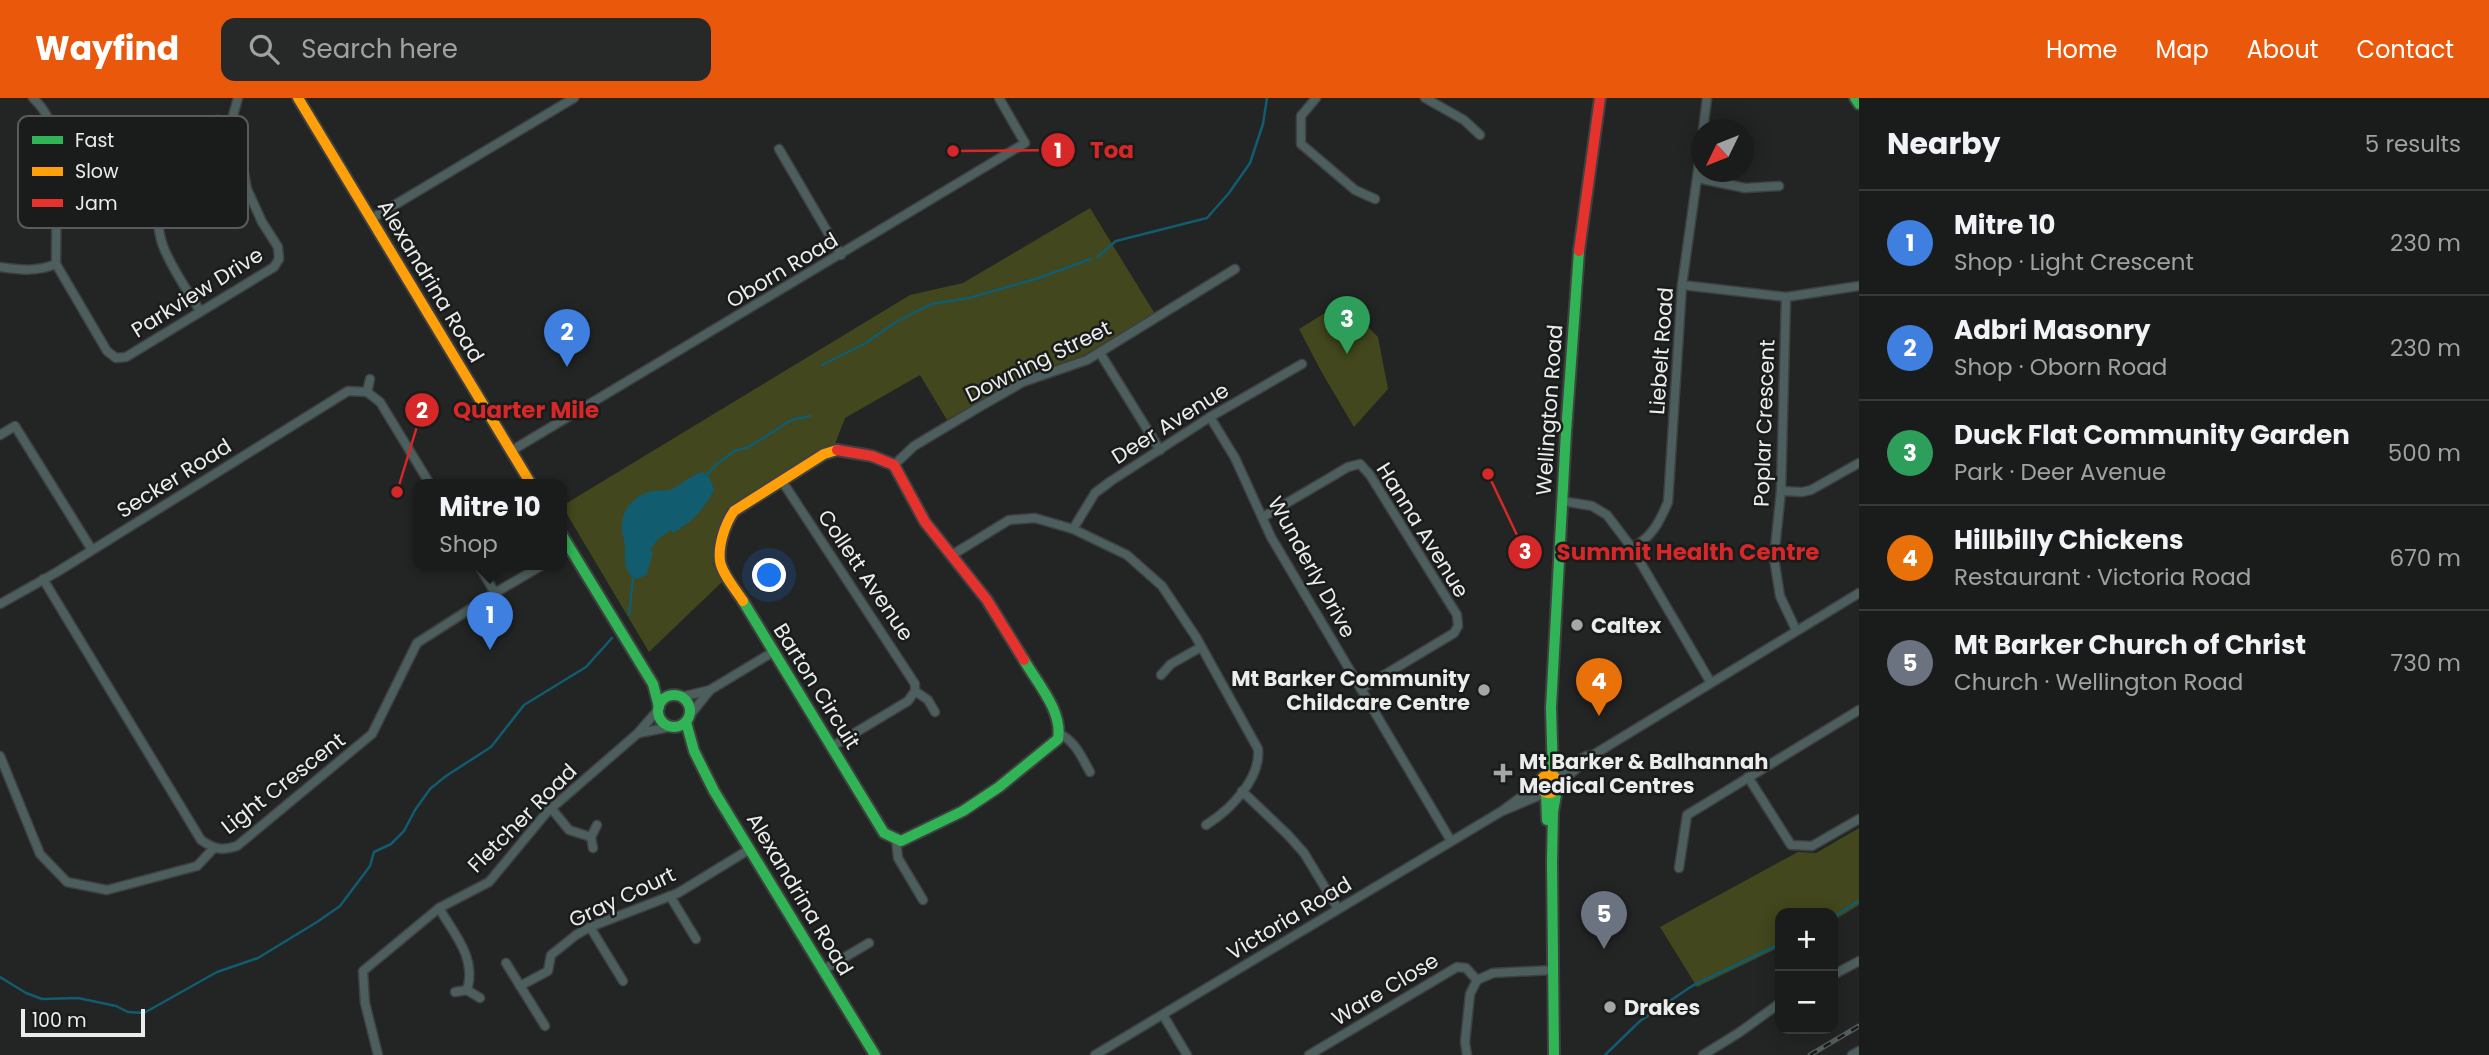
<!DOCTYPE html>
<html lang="en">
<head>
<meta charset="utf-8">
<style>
	:root { --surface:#1a1b1b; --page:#272828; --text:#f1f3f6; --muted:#9fa1a3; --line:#38393a; --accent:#ea580c }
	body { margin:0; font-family:Poppins,sans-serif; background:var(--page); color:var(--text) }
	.controls { position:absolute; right:21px; bottom:21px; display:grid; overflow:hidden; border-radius:14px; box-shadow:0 4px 18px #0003 }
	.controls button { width:63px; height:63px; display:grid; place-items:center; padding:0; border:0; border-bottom:2px solid var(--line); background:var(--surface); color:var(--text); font:35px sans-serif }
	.compass { position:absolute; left:1691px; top:21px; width:63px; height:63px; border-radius:50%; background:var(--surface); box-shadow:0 4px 18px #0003; rotate:227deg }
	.scale { position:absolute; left:21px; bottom:18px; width:124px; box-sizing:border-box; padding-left:7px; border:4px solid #ebedec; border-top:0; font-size:19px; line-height:24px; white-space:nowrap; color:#ebedec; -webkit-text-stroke:5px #191c1b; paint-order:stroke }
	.you { position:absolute; left:770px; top:478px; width:24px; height:24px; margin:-18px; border:5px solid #fff; border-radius:50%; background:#1a73e8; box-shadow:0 0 0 10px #1a73e833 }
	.badge { display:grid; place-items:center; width:46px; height:46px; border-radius:50%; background:var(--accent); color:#fff; font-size:23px; font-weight:700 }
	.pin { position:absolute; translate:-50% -58px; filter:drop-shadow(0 2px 4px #0008) }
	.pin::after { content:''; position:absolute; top:37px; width:24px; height:21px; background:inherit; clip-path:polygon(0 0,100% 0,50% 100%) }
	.popup { position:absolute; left:413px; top:381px; width:154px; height:91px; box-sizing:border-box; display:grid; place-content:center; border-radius:14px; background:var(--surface); filter:drop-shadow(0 2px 5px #0005); font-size:23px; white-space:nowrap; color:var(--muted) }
	.popup b { font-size:26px; color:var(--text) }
	.popup::after { content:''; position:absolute; left:50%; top:100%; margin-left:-14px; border:14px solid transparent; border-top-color:var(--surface) }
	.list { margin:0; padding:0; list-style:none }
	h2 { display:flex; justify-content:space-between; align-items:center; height:91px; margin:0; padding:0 28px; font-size:30px }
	h2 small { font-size:23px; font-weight:400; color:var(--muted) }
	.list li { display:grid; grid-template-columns:46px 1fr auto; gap:21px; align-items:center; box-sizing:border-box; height:105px; padding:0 28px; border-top:2px solid var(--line) }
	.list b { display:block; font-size:26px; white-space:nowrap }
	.list p { margin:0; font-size:23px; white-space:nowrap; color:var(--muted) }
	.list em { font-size:23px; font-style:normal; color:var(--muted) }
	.icon { flex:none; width:38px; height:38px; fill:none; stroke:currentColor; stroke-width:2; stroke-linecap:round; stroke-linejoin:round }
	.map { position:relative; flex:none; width:1859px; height:957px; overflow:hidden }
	header { display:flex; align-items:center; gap:42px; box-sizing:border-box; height:98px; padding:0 35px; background:var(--accent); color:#fff }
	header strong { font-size:33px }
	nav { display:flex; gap:38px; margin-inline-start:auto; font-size:24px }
	.search { width:490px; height:63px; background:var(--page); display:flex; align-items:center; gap:18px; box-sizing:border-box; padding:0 24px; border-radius:14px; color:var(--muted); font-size:26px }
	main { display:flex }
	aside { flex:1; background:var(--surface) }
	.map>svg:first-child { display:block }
	.green { fill:#42471d }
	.water { fill:#115c6e }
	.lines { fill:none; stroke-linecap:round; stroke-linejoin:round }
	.stream { stroke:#115c6e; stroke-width:2.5 }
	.street-casing { stroke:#3f4040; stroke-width:11 }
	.fast-casing { stroke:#3f4040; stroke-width:14 }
	.slow-casing { stroke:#3f4040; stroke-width:14 }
	.jam-casing { stroke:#3f4040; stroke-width:14 }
	.street { stroke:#4c5e5d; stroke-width:8 }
	.fast { stroke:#30b455; stroke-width:10 }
	.slow { stroke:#ff9f0a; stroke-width:10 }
	.jam { stroke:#e5322d; stroke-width:10 }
	.rail-casing { stroke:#545e5e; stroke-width:5 }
	.rail { stroke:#191c1b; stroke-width:2.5; stroke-dasharray:8; stroke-linecap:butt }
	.poi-dot { fill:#a5a7a6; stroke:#191c1b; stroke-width:2.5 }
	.labels { text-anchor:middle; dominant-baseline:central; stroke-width:5; stroke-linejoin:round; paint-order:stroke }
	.street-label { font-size:21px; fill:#ebedec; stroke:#191c1b }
	.poi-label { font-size:21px; font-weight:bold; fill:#ebedec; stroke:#191c1b; text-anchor:start }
	.key { fill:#191c1b; stroke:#585b5a; stroke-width:2 }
	.key-label { font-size:19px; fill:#ebedec }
	.leader { fill:none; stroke:#d62828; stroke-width:2.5 }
	.callout-dot { fill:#d62828; stroke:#191c1b; stroke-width:2.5 }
	.mark-label { font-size:21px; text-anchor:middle; font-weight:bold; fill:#fff }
	.callout-label { font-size:23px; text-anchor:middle; font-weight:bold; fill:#d62828; stroke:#191c1b; stroke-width:5; stroke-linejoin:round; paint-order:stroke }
</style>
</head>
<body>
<header>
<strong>Wayfind</strong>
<div class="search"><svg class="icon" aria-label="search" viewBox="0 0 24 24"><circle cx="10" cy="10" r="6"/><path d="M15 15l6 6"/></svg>Search here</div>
<nav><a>Home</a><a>Map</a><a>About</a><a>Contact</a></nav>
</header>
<main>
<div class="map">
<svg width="1859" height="957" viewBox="0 0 1859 957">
	<rect width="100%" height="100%" fill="#232424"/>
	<g class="green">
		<polygon points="1090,110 1155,216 1084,257 1019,280 947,322 920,277 845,320 835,346 727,410 713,460 713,466 722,484 649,554 562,408 910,197 963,185"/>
		<polygon points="1343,204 1378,239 1388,291 1354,329 1321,273 1299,231"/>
		<polygon points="1859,730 1859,807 1833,823 1833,815 1780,815 1780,849 1697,889 1660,829 1798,754 1816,755"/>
	</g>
	<path class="water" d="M703 374 710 380 714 392C702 414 694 422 673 435L671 432 658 441 650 452 653 454 647 476 638 481C625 477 625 466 625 454 626 445 621 436 622 427 622 410 636 396 653 393 658 392 664 393 669 392 683 387 687 378 703 374Z"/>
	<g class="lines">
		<g class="stream">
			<polyline points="1097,159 1116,143 1207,120 1229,95 1250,65 1263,26 1267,0"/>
			<polyline points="822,267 866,245 894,225 931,206 969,200 1039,180 1091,161"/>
			<polyline points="706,377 717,366 734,353 749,349 791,322 810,318"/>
			<polyline points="629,517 633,480"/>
			<polyline points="1833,819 1859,803"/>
			<polyline points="0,879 26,895 42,901 78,900 116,908 128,914 144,915 217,874 258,860 317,824 340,808 370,768 374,754 391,746 404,733 415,712 430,691 446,678 491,649 524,607 586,569 612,540"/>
			<polyline points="1605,957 1640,923 1692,888 1780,846"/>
		</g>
		<defs>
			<g id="street">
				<path d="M33 0C48 14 54 30 57 49L56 166"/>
				<polyline points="1316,0 1301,18 1301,46 1355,92 1375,101"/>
				<polyline points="1425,0 1464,22 1480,37"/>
				<polyline points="230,28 238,0"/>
				<polyline points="1703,32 1707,0"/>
				<path d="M55 34C84 28 146 23 153 62 159 91 153 119 163 148 172 171 187 192 200 213"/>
				<polyline points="779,51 841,157"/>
				<polyline points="1697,80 1745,90 1779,88"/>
				<polyline points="371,121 574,0"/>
				<path d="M0 169C21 172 36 174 56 166L107 253 116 260 126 259 274 169 279 161 278 149 262 124 247 91 237 40 230 28 219 22 207 23 177 42 150 52"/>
				<polyline points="1682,187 1786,199 1859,188"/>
				<polyline points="1786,199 1781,393 1774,460 1780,498 1796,532"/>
				<polyline points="1100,255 1160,352"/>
				<polyline points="367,294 370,281"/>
				<polyline points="1210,319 1235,360 1271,439 1451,743"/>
				<polyline points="0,337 15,328 92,452"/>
				<polyline points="511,353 1025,45 999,0"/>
				<polyline points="894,367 914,348 981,308 1023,284 1087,262 1235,171"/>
				<polyline points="782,383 915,586 915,593 908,603 833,648"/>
				<polyline points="1781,393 1802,394 1811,392 1859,365"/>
				<polyline points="1562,403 1592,408 1607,417 1632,450 1711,585"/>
				<polyline points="1263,419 1348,369 1360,366 1370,377 1457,517 1458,528 1454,535 1361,591"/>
				<polyline points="1073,431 1095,395 1111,383 1210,319 1302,266"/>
				<path d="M1632 450C1652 439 1659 425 1668 404L1682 187 1702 44"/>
				<path d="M952 457 1009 422 1035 420 1073 431 1127 457 1162 488 1196 539 1258 651C1261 681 1230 712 1206 727"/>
				<polyline points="478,466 495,495 544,466"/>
				<path d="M43 481 201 742C214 751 221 753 237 748L372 636 417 545 495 495"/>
				<polyline points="0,506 57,474 348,293 367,294 380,304 430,386"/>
				<polyline points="1161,577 1171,566 1201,549"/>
				<polyline points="915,593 928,602 935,614"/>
				<polyline points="681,599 710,592 773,554"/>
				<polyline points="690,617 710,592"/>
				<polyline points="639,635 670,629"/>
				<path d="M1060 636C1076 644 1082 660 1090 674"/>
				<polyline points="0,658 40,756 67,784 107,792 197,768 213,751"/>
				<polyline points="1554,678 1586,658 1593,657"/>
				<polyline points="1748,679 1791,747 1812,748 1859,721"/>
				<polyline points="1558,686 1593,657 1859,495"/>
				<polyline points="1242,693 1288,737 1304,755 1338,811"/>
				<polyline points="551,710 569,732 591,739"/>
				<polyline points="1505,712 1545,695"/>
				<polyline points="896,742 898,760 923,802"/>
				<polyline points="593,750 591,739 597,727"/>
				<polyline points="1679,770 1687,717 1859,612"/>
				<polyline points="670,798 696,841"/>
				<path d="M439 810C454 836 477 860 467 892"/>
				<polyline points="590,829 623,883"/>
				<polyline points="506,865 545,928"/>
				<polyline points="823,872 869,845"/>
				<polyline points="1833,877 1859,863"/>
				<polyline points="520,888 548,873 551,857 576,837 590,829 678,795 750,751"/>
				<polyline points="455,894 467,892 480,900"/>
				<polyline points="1163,917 1187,957"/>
				<polyline points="378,957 365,905 363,873 439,810 489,784 547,714 637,636 658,612"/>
				<polyline points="1095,957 1502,713 1540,685"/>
				<polyline points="1309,957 1457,869 1466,870 1477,882"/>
				<polyline points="1467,957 1465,944 1470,896 1477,882 1493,875 1553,872"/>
				<polyline points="1703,957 1740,934 1780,905"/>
				<polyline points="1852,957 1859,953"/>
			</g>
			<g id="fast">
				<polyline points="1855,0 1859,6"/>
				<polyline points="562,437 653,586 659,609"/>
				<path d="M743 503 884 735 901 743 963 713 999 689 1058 641C1063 613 1037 585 1024 562"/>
				<circle cx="674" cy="613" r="16"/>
				<polyline points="686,624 694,653 714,693 875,957"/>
				<polyline points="1553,678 1551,610 1566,334 1579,153"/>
				<polyline points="1546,695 1547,722"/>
				<polyline points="1554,957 1552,764 1553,714 1557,691"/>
			</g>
			<g id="slow">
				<polyline points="298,0 531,386"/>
				<path d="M743 503C736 492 722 476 720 463 718 447 725 426 734 413L824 356 837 352"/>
				<circle cx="1549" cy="686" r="9"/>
			</g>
			<g id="jam">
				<polyline points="1579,153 1600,0"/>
				<polyline points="837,352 872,358 894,367 925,424 987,502 1024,562"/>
			</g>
		</defs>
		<use href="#street" class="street-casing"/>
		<use href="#fast" class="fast-casing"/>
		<use href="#slow" class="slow-casing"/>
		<use href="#jam" class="jam-casing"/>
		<use href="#street" class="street"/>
		<use href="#fast" class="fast"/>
		<use href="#slow" class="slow"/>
		<use href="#jam" class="jam"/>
		<defs>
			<polyline id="rail" points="1810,957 1859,928"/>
		</defs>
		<use href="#rail" class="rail-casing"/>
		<use href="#rail" class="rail"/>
	</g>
	<g class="poi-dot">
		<circle cx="1577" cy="527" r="7"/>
		<circle cx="1484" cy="592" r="7"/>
		<path d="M1499.5 664.5h7v7h7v7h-7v7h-7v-7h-7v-7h7z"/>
		<circle cx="1610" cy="909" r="7"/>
	</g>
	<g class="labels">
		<g class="street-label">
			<text transform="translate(782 172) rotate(-31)">Oborn Road</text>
			<text transform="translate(431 183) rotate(59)">Alexandrina Road</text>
			<text transform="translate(197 194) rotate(-32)">Parkview Drive</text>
			<text transform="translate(1661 253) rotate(-86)">Liebelt Road</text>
			<text transform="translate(1038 263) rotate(-26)">Downing Street</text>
			<text transform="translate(1549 312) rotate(-86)">Wellington Road</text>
			<text transform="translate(1170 325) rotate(-32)">Deer Avenue</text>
			<text transform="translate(1764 325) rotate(-88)">Poplar Crescent</text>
			<text transform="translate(174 380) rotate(-32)">Secker Road</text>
			<text transform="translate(1423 432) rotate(58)">Hanna Avenue</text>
			<text transform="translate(1312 469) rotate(61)">Wunderly Drive</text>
			<text transform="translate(866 477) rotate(56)">Collett Avenue</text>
			<text transform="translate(817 588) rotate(58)">Barton Circuit</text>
			<text transform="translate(283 685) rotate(-38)">Light Crescent</text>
			<text transform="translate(522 720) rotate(-45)">Fletcher Road</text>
			<text transform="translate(800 796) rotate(59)">Alexandrina Road</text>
			<text transform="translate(622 799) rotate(-25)">Gray Court</text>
			<text transform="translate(1289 820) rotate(-31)">Victoria Road</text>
			<text transform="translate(1385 891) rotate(-31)">Ware Close</text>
		</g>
		<g class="poi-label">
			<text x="1591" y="527">Caltex</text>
			<text x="1470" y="580" text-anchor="end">Mt Barker Community<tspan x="1470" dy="24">Childcare Centre</tspan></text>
			<text x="1519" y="663">Mt Barker &amp; Balhannah<tspan x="1519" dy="24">Medical Centres</tspan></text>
			<text x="1624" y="909">Drakes</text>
		</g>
	</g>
	<rect x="18" y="18" width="230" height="112" rx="10" class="key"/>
	<rect x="32" y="38" width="31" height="8" fill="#30b455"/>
	<rect x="32" y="69" width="31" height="9" fill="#ff9f0a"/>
	<rect x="32" y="101" width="31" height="8" fill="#e5322d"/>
	<g class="key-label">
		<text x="75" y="49">Fast</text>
		<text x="75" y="80">Slow</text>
		<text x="75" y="112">Jam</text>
	</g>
	<path class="leader" d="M953 53L1058 52M397 394L422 312M1488 376L1525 454"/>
	<g class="callout-dot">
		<circle cx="953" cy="53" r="7"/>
		<circle cx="397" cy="394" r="7"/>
		<circle cx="1488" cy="376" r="7"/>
		<circle cx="1058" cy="52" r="18"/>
		<circle cx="422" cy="312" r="18"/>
		<circle cx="1525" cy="454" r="18"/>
	</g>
	<g class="mark-label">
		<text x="1058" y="60">1</text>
		<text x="422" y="320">2</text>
		<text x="1525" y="461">3</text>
	</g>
	<g class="callout-label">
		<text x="1112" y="60">Toa</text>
		<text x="526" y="320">Quarter Mile</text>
		<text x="1688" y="462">Summit Health Centre</text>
	</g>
</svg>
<div class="controls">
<button>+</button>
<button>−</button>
</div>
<svg class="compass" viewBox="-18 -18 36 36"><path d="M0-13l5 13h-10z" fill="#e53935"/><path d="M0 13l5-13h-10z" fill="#9fa1a3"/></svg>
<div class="scale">100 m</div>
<div class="you"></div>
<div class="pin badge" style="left:490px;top:552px;background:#3f7fe0">1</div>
<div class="popup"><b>Mitre 10</b>Shop</div>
<div class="pin badge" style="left:567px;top:269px;background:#3f7fe0">2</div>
<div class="pin badge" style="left:1347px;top:256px;background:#2e9e5b">3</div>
<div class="pin badge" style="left:1599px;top:618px;background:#e8710a">4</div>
<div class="pin badge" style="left:1604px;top:851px;background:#6b7280">5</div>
</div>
<aside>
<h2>Nearby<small>5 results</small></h2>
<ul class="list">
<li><span class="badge" style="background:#3f7fe0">1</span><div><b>Mitre 10</b><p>Shop · Light Crescent</p></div><em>230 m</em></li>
<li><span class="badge" style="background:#3f7fe0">2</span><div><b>Adbri Masonry</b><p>Shop · Oborn Road</p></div><em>230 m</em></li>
<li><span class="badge" style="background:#2e9e5b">3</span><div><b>Duck Flat Community Garden</b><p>Park · Deer Avenue</p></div><em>500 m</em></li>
<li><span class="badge" style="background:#e8710a">4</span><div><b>Hillbilly Chickens</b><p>Restaurant · Victoria Road</p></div><em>670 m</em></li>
<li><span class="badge" style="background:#6b7280">5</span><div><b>Mt Barker Church of Christ</b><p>Church · Wellington Road</p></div><em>730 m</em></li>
</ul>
</aside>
</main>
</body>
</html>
